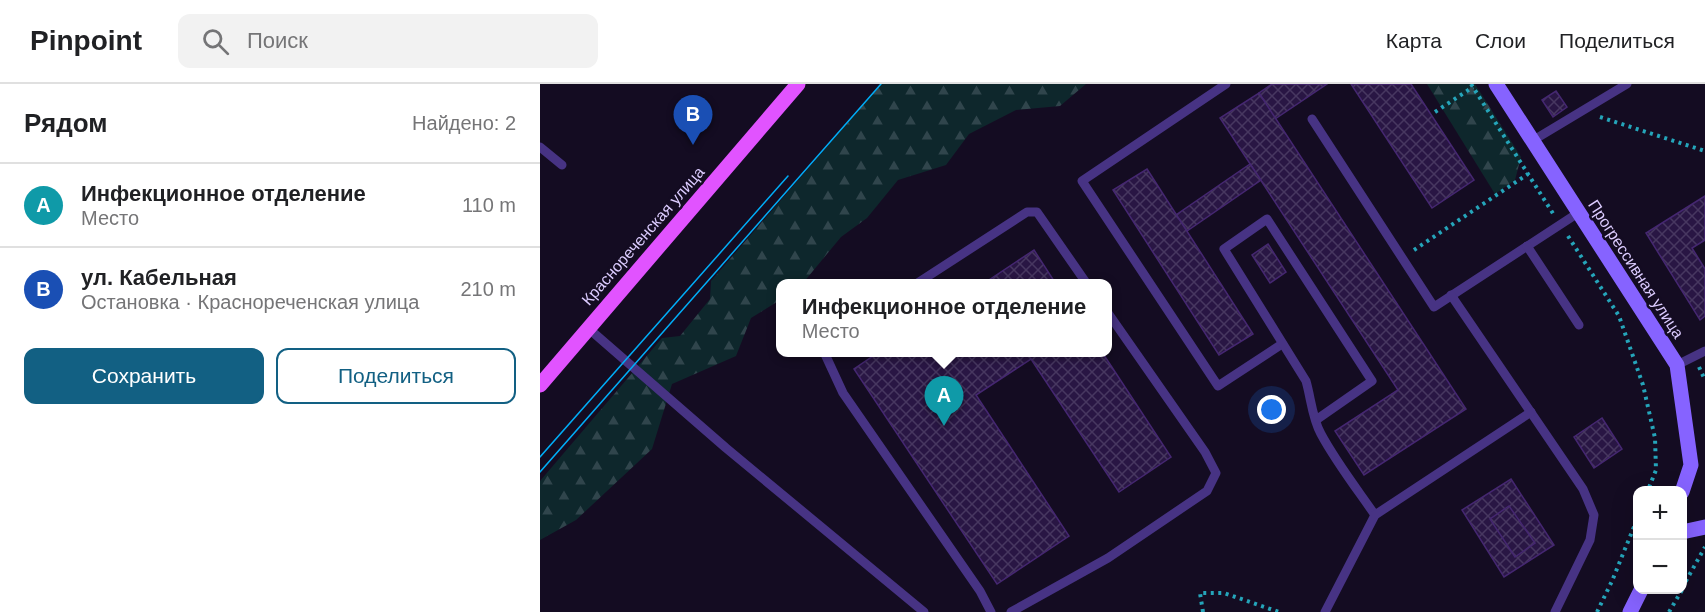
<!DOCTYPE html>
<html lang="ru">
<head>
<meta charset="utf-8">
<style>
	:root { --surface:#fff; --page:#f2f2f2; --text:#202124; --muted:#757577; --line:#e0e0e0; --accent:#126083 }
	body { margin:0; font-family:Helvetica,sans-serif; background:var(--page); color:var(--text) }
	.controls { position:absolute; right:18px; bottom:18px; display:grid; overflow:hidden; border-radius:12px; box-shadow:0 6px 24px #0002 }
	.controls button { width:54px; height:54px; display:grid; place-items:center; padding:0; border:0; border-bottom:2px solid var(--line); background:var(--surface); color:var(--text); font:30px sans-serif }
	.you { position:absolute; left:732px; top:326px; width:21px; height:21px; margin:-15px; border:4px solid #fff; border-radius:50%; background:#1a73e8; box-shadow:0 0 0 9px #1a73e833 }
	.badge { display:grid; place-items:center; width:39px; height:39px; border-radius:50%; background:var(--accent); color:#fff; font-size:20px; font-weight:700 }
	.pin { position:absolute; translate:-50% -50px; filter:drop-shadow(0 2px 3px #0008) }
	.pin::after { content:''; position:absolute; top:32px; width:21px; height:18px; background:inherit; clip-path:polygon(0 0,100% 0,50% 100%) }
	.popup { position:absolute; left:236px; top:195px; width:336px; height:78px; box-sizing:border-box; display:grid; place-content:center; border-radius:12px; background:var(--surface); filter:drop-shadow(0 2px 4px #0005); font-size:20px; white-space:nowrap; color:var(--muted) }
	.popup b { font-size:22px; color:var(--text) }
	.popup::after { content:''; position:absolute; left:50%; top:100%; margin-left:-12px; border:12px solid transparent; border-top-color:var(--surface) }
	.list { margin:0; padding:0; list-style:none }
	h2 { display:flex; justify-content:space-between; align-items:center; height:78px; margin:0; padding:0 24px; font-size:26px }
	h2 small { font-size:20px; font-weight:400; color:var(--muted) }
	.list li { display:grid; grid-template-columns:39px 1fr auto; gap:18px; align-items:center; box-sizing:border-box; height:84px; padding:0 24px; border-top:2px solid var(--line) }
	.list b { display:block; font-size:22px; white-space:nowrap }
	.list p { margin:0; font-size:20px; white-space:nowrap; color:var(--muted) }
	.list em { font-size:20px; font-style:normal; color:var(--muted) }
	.actions { display:flex; gap:12px; padding:18px 24px }
	.actions a { flex:1; padding:14px 0; border:2px solid var(--accent); border-radius:12px; text-align:center; font-size:21px; color:var(--accent) }
	.actions .main { background:var(--accent); color:#fff }
	.icon { flex:none; width:33px; height:33px; fill:none; stroke:currentColor; stroke-width:2; stroke-linecap:round; stroke-linejoin:round }
	.map { position:relative; flex:none; width:1165px; height:528px; overflow:hidden }
	header { display:flex; align-items:center; gap:36px; box-sizing:border-box; height:84px; padding:0 30px; background:var(--surface); border-bottom:2px solid var(--line) }
	header strong { font-size:28px }
	nav { display:flex; gap:33px; margin-inline-start:auto; font-size:21px }
	.search { width:420px; height:54px; background:var(--page); display:flex; align-items:center; gap:15px; box-sizing:border-box; padding:0 21px; border-radius:12px; color:var(--muted); font-size:22px }
	main { display:flex }
	aside { flex:1; background:var(--surface) }
	.map>svg:first-child { display:block }
	.forest { fill:url(#forest-firs) }
	.building { fill:url(#building-cross-hatch); stroke:#452771; stroke-width:1.5 }
	.lines { fill:none; stroke-linecap:round; stroke-linejoin:round }
	.path { stroke:#25a5ba; stroke-width:4; stroke-dasharray:3 4.5; stroke-linecap:butt }
	.lane { stroke:#473384; stroke-width:9 }
	.secondary { stroke:#8663ff; stroke-width:15 }
	.primary { stroke:#e153ff; stroke-width:15 }
	.tram { stroke:#00adf7; stroke-width:1.5 }
	.labels { text-anchor:middle; dominant-baseline:central; stroke-width:5; stroke-linejoin:round; paint-order:stroke }
	.street-label { font-size:16px; fill:#dcccff; stroke:#140c22 }
</style>
</head>
<body>
<header>
<strong>Pinpoint</strong>
<div class="search"><svg class="icon" aria-label="search" viewBox="0 0 24 24"><circle cx="10" cy="10" r="6"/><path d="M15 15l6 6"/></svg>Поиск</div>
<nav><a>Карта</a><a>Слои</a><a>Поделиться</a></nav>
</header>
<main>
<aside>
<h2>Рядом<small>Найдено: 2</small></h2>
<ul class="list">
<li><span class="badge" style="background:#0f9aa8">A</span><div><b>Инфекционное отделение</b><p>Место</p></div><em>110 m</em></li>
<li><span class="badge" style="background:#1a4fb4">B</span><div><b>ул. Кабельная</b><p>Остановка · Краснореченская улица</p></div><em>210 m</em></li>
</ul>
<div class="actions"><a class="main">Сохранить</a><a>Поделиться</a></div>
</aside>
<div class="map">
<svg width="1165" height="528" viewBox="0 0 1165 528">
	<defs>
		<pattern id="forest-firs" width="22" height="20" patternUnits="userSpaceOnUse" patternTransform="scale(1.5)"><rect width="22" height="20" fill="#0e272c"/><path d="M5 1l3.5 6h-7zM16 11l3.5 6h-7z" fill="#30454c"/></pattern>
		<pattern id="building-cross-hatch" width="8" height="8" patternUnits="userSpaceOnUse" patternTransform="scale(1.5)"><rect width="8" height="8" fill="#291644"/><path d="M0 0l8 8M0 8l8-8" fill="none" stroke="#473760"/></pattern>
	</defs>
	<rect width="100%" height="100%" fill="#140c22"/>
	<g class="forest">
		<polygon points="341,0 546,0 520,22 476,26 429,50 406,81 358,96 327,134 301,153 263,199 240,200 240,216 211,234 196,272 132,300 112,365 36,436 0,456 0,397 122,254 140,252 170,215 171,197"/>
		<polygon points="887,0 935,0 981,73 975,96 955,110"/>
	</g>
	<g class="building">
		<polygon points="732,0 787,0 735,35 719,9"/>
		<polygon points="811,0 871,0 934,96 892,124"/>
		<polygon points="1016,7 1027,23 1013,33 1002,16"/>
		<polygon points="719,9 926,325 824,391 795,347 858,306 680,34"/>
		<polygon points="710,80 721,96 647,147 636,131"/>
		<polygon points="607,85 713,250 679,271 573,106"/>
		<polygon points="1165,112 1165,156 1152,164 1165,185 1165,232 1160,236 1106,149"/>
		<polygon points="728,160 746,188 730,199 712,171"/>
		<polygon points="494,166 516,200 443,200"/>
		<polygon points="339,268 562,268 631,373 579,408 491,275 436,311 529,452 457,500 314,285"/>
		<polygon points="1062,334 1082,365 1054,384 1034,353"/>
		<polygon points="971,395 1014,461 964,493 922,426"/>
		<polygon points="969,422 995,459 975,473 950,435"/>
	</g>
	<g class="lines">
		<g class="path">
			<polyline points="931,0 1014,131"/>
			<polyline points="895,28 933,3"/>
			<polyline points="1060,33 1165,67"/>
			<polyline points="1028,152 1079,232 1103,301 1115,354 1116,386 1108,406"/>
			<polyline points="874,166 988,90"/>
			<polyline points="1159,283 1165,296"/>
			<polyline points="1142,504 1165,463"/>
			<polyline points="663,528 660,509 684,509 739,528"/>
			<polyline points="1057,528 1072,497 1098,433"/>
			<polyline points="1129,528 1142,506"/>
		</g>
		<g class="lane">
			<polyline points="686,0 542,97 678,302 742,260"/>
			<polyline points="772,35 894,223 1038,129"/>
			<polyline points="992,57 1087,0"/>
			<polyline points="0,63 22,81"/>
			<polyline points="987,162 1039,241"/>
			<polyline points="376,200 487,128 497,128 547,200"/>
			<polyline points="911,211 1043,405 1054,431 1050,456 1015,528"/>
			<polyline points="48,244 186,364 384,528"/>
			<polyline points="284,268 303,309 440,507 451,528"/>
			<polyline points="1137,281 1165,267"/>
			<path d="M776 336 832 297 727 135 684 165 766 297C771 314 772 334 781 350 796 378 817 405 835 431"/>
			<polyline points="471,528 568,474 667,407 676,389 665,368 568,229"/>
			<polyline points="785,528 835,431 991,328"/>
		</g>
		<g class="secondary">
			<polyline points="956,0 1137,281 1151,381 1142,408"/>
			<polyline points="1142,448 1165,443"/>
			<polyline points="1090,528 1101,506"/>
		</g>
		<polyline class="primary" points="0,301 258,0"/>
		<g class="tram">
			<polyline points="0,373 248,92"/>
			<polyline points="0,388 341,0"/>
		</g>
	</g>
	<g class="labels">
		<g class="street-label">
			<text transform="translate(103 152) rotate(-49)">Краснореченская улица</text>
			<text transform="translate(1096 185) rotate(57)">Прогрессивная улица</text>
		</g>
	</g>
</svg>
<div class="controls">
<button>+</button>
<button>−</button>
</div>
<div class="you"></div>
<div class="pin badge" style="left:404px;top:342px;background:#0f9aa8">A</div>
<div class="popup"><b>Инфекционное отделение</b>Место</div>
<div class="pin badge" style="left:153px;top:61px;background:#1a4fb4">B</div>
</div>
</main>
</body>
</html>
